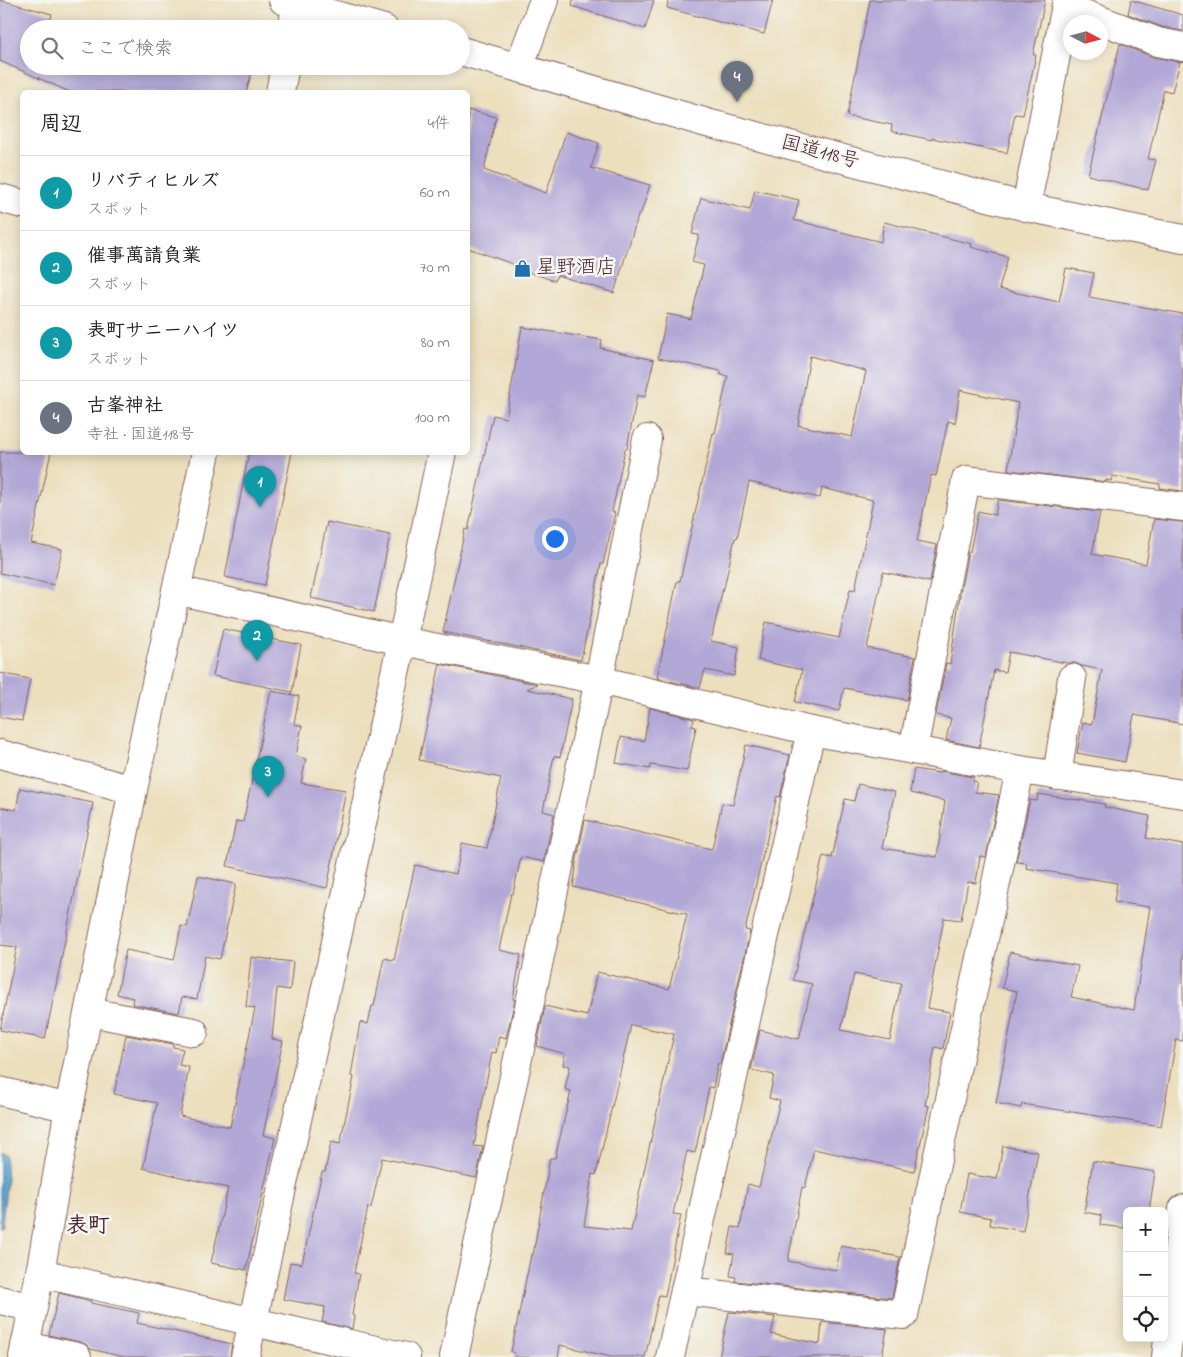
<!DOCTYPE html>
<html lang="ja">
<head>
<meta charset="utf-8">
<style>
	:root { --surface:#fff; --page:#f6f6f6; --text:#222; --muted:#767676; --line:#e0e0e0; --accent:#2563eb }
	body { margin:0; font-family:"Indie Flower","Klee One",sans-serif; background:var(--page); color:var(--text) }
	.controls { position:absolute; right:15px; bottom:15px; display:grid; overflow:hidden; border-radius:8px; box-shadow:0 2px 12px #0003 }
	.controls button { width:45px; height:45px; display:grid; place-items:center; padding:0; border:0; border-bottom:1px solid var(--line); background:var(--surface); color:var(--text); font:25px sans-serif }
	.compass { position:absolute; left:1063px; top:15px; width:45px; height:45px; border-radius:50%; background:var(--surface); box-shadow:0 2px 12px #0003; rotate:96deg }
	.you { position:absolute; left:554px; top:538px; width:18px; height:18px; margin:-12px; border:4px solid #fff; border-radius:50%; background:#1a73e8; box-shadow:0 0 0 8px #1a73e833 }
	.badge { display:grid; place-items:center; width:32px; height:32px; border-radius:50%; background:var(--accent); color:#fff; font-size:16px; font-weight:700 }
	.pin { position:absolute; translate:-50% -41px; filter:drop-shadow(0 1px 2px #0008) }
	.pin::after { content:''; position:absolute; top:26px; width:18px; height:15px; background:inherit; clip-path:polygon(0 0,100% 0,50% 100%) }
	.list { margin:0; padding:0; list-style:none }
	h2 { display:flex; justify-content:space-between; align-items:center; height:65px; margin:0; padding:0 20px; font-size:21px }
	h2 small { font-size:16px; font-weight:400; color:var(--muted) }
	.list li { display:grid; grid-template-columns:32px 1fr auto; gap:15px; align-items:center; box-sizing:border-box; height:75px; padding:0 20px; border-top:1px solid var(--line) }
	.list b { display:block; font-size:19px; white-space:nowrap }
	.list p { margin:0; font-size:16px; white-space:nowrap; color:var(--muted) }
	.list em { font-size:16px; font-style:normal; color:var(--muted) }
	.icon { flex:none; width:28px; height:28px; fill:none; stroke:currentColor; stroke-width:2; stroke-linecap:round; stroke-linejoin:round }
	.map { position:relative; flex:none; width:1183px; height:1357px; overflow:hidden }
	.search { position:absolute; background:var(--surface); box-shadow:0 2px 12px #0003; left:20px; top:20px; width:450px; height:55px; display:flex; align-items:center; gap:12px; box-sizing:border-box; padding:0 18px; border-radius:28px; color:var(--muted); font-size:19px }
	.panel { position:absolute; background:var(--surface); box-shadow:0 2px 12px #0003; left:20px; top:90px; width:450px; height:365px; border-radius:8px }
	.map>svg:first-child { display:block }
	.water { fill:#5aa7d3; stroke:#52637f }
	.building { fill:#b2a8d7; fill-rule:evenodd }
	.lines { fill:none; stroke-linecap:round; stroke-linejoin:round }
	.minor-casing { stroke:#83625e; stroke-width:30 }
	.highway-casing { stroke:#83625e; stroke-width:30 }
	.minor { stroke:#fff; stroke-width:28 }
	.highway { stroke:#fff; stroke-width:28 }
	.labels { text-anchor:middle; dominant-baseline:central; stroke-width:5; stroke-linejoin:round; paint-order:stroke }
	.street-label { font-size:20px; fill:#4a1f2b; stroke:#f6f6f2 }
	.poi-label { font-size:20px; fill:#4a1f2b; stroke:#f6f6f2; text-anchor:start }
	.quarter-label { font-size:22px; font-weight:bold; fill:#4a1f2b; stroke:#f6f6f2 }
</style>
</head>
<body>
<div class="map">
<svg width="1183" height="1357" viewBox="0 0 1183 1357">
	<rect width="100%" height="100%" fill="#f6f6f2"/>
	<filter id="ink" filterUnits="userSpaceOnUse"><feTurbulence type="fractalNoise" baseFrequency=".02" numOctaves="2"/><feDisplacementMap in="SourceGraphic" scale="10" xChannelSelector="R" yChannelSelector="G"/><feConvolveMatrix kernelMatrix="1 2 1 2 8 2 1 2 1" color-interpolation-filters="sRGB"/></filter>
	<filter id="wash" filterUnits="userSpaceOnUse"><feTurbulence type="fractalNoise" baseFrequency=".0096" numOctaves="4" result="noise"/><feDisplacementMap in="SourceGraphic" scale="20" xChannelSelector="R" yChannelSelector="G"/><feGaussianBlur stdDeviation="1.12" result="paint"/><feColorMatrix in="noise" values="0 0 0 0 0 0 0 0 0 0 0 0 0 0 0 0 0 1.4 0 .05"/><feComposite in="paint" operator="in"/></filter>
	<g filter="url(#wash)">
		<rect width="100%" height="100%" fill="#ecdfbd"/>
		<polygon class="water" points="0,1152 5,1155 7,1179 2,1225 0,1228"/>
		<g id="blocks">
			<g class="building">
				<polygon points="0,0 52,14 48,29 29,29 29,66 254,66 246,92 70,92 0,61"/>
				<polygon points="573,0 654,0 645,29 572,6"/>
				<polygon points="668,0 773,0 764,34 667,8"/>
				<polygon points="870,0 1045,0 1033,55 1036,55 1023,115 1015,114 1007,153 932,138 932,140 891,131 892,125 847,116"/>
				<polygon points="1131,0 1183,15 1183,31 1162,27 1128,14"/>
				<polygon points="1120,44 1153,57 1180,62 1172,92 1164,90 1148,159 1156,160 1148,190 1088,175"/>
				<polygon points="468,110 496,117 484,170 546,193 566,132 599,143 591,168 650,185 641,213 639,213 614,293 557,275 555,281 517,268 518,266 468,248"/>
				<path d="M755 190 799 200 794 220 881 242 884 222 972 244 971 247 1008 257 999 289 1059 302 1066 268 1094 273 1089 297 1183 314V491L1160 488V484L1112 476 1111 481 1106 480V482L1008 470 1018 403 960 390 955 423 948 421 936 476 931 475 917 541 937 545 930 582 883 572 867 648 915 657 907 700 844 688 839 711 795 702 802 670 758 660 766 622 839 638 850 589 855 590 873 500 822 488 820 498 749 482 737 538H735L724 588H723L711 641 739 647 734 676 705 670 700 688 657 678 677 581H680L713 433H715L728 376 721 375V371L658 358 667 314 691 319 704 265 692 262 699 235 692 234 701 198 750 210ZM810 356 866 371 852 437 798 425Z"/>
				<polygon points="522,327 602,340 600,348 654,360 645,397 637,395 627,449 625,449 612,512 615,513 603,564 601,564 581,660 443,632 465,529 468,530 493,415 506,418"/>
				<polygon points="0,452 51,452 31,543 62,549 54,585 0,573"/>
				<polygon points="249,452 292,452 265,585 225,577"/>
				<polygon points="998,500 1100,512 1092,554 1146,564 1154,519 1183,522 1183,724 1134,715 1125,762 1077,753 1083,722 1092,724 1102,670 1082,666 1075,663 1067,663 1009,652 1005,672 994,670 979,747 946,740 951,718 936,715 946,663 950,664 961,588 968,552 970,552 978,511 995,515"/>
				<polygon points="327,522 390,535 374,612 311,598"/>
				<polygon points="223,629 301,645 292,692 213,676"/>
				<polygon points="440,664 537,684 527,689 572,699 560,757 554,756 543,811 554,814 544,862 521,857 513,894 511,894 499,950 521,955 513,999 515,1000 506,1038 499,1036 496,1053 492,1052 474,1146 483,1147 476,1178 382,1158 371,1208 368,1207 354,1273 359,1274 352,1315 354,1316 352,1329 322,1322 325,1307 283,1299 290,1262 302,1264 322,1172 325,1172 331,1142 340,1144 354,1077 351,1076 360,1022 368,1024 372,1006 374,1006 384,958 394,960 415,865 456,874 462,843 487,848 501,778 419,760"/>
				<polygon points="0,673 30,679 22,721 0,717"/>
				<polygon points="271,691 299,696 294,724 302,726 296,756 306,759 301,783 346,790 327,888 227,866 236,821 243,822"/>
				<polygon points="650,708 694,719 692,726 696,727 687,771 651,765 650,769 616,763 621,737 644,741"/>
				<path d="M746 745 790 755 780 797 777 796 745 930 750 931 720 1064 718 1063 713 1088 709 1087 695 1153 687 1151 673 1214 681 1215 665 1296 659 1295 645 1357H611L560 1345 558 1357H514L515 1353 511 1352 531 1255H533L550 1158H555L571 1091 565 1089 570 1066 563 1065 565 1054 537 1046 545 1006 587 1016 597 972 669 989 687 914 573 887 576 868H575L585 820 712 849 722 803 733 805ZM631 1025 674 1034 631 1231 584 1226 592 1174 596 1175Z"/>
				<path d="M914 769 939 773 940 771 973 777V781L977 782 975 792 999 795 986 857 980 856 976 883 968 882 961 920 944 918 927 1008 950 1012 943 1049 935 1047 925 1105 929 1106 914 1171 814 1149 805 1188 802 1187 788 1261 836 1270 841 1246 900 1257 892 1298 735 1281 736 1277 730 1276 734 1254 727 1253 732 1227 740 1228 748 1184 759 1187 780 1101 769 1098 774 1075 751 1070 760 1030 799 1039 812 984 793 980 823 856 832 858 845 799 854 801 858 784 895 792 882 848 937 857 945 801 910 793ZM854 974 901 983 890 1040 841 1030Z"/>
				<polygon points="20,788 93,803 45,1039 0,1030 17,947 0,945 0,807 16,810"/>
				<polygon points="1038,794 1105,804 1104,807 1150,816 1146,838 1183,845 1183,1041 1176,1040 1161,1126 1022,1104 1021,1108 996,1103 1017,991 1002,988 1010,952 1078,966 1071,997 1134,1010 1150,907 1114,902 1117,883 1026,868 1027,863 1016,862 1030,800 1037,801"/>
				<polygon points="198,876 236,884 220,959 205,956 197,999 182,997 179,1013 132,1004 133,998 117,994 126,950 174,960 181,926 187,927"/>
				<polygon points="251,957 293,962 290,990 277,988 272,1039 283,1041 263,1135 275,1138 246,1270 211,1263 228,1188 143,1168 157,1103 114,1094 126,1035 173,1044 173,1047 183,1049 179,1065 189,1067 180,1116 230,1127 255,1008 246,1007"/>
				<polygon points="1003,1146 1038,1152 1023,1231 990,1225 991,1218 960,1212 967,1174 997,1179"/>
				<polygon points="1093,1161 1155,1172 1149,1211 1127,1211 1127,1219 1125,1219 1124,1228 1100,1225 1101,1215 1084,1212"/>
				<polygon points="59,1293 91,1301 91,1303 139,1313 137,1323 232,1344 230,1357 124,1357 90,1349 87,1345 80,1342 49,1335"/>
				<polygon points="729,1312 775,1317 771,1334 820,1344 822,1322 887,1329 882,1357 719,1357"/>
			</g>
		</g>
	</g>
	<g filter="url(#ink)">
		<use href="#blocks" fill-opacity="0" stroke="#83625e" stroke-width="1"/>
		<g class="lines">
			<defs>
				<g id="minor">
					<polyline points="1066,7 1158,42 1183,47"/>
					<polyline points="292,29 297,3"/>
					<polyline points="519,67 544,0"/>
					<polyline points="280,92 285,66"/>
					<polyline points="0,198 22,204"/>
					<polyline points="1026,207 1067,0"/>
					<polyline points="176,590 402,641 599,680 811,731 1020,770 1183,794"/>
					<polyline points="913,750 966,480 1183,507"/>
					<polyline points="0,754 133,790"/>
					<polyline points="1057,776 1072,678"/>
					<polyline points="89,1012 194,1032"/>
					<polyline points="0,1091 69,1108 133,790 206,452"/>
					<polyline points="40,1273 406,1357"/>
					<polyline points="685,1291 904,1315 1020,770"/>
					<polyline points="0,1300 33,1308"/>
					<polyline points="25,1346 77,1357"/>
					<polyline points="23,1357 40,1273 69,1108"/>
					<polyline points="245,1357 402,641 442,452"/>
					<polyline points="454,1357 599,680 647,439"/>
					<polyline points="670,1357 811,731"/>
					<polyline points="1166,1357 1183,1209"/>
				</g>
				<g id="highway">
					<polyline points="283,0 384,29"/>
					<polyline points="461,51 707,123 1026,207 1183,239"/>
				</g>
			</defs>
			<use href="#minor" class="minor-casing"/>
			<use href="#highway" class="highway-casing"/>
			<use href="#minor" class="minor"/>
			<use href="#highway" class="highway"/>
		</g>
	</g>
	<defs>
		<symbol id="shop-bare" viewBox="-9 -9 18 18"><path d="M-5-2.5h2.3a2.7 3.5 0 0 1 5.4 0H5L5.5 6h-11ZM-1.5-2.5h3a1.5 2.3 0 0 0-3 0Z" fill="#1f6fb2" stroke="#f6f6f2" stroke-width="2.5" paint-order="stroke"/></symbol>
	</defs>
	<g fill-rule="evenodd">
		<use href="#shop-bare" x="510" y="256" width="25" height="25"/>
	</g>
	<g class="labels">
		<g class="street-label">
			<text transform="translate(820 153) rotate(15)">国道118号</text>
		</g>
		<g class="poi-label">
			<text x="536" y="268">星野酒店</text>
		</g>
		<g class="quarter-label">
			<text x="88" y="1227">表町</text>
		</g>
	</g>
</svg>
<div class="controls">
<button>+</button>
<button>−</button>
<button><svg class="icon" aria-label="locate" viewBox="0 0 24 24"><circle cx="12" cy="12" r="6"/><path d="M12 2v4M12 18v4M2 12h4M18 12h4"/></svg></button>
</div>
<svg class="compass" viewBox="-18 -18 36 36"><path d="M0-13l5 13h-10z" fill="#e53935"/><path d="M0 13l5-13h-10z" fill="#767676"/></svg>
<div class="you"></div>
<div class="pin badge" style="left:260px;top:507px;background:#0f9aa8">1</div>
<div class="pin badge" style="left:257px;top:661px;background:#0f9aa8">2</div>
<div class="pin badge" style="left:268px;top:797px;background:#0f9aa8">3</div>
<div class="pin badge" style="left:737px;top:102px;background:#6b7280">4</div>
<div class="search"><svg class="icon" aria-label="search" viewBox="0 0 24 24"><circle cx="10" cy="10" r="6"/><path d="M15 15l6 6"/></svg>ここで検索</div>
<section class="panel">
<h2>周辺<small>4件</small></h2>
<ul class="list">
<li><span class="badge" style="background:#0f9aa8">1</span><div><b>リバティヒルズ</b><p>スポット</p></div><em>60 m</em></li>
<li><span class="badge" style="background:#0f9aa8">2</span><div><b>催事萬請負業</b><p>スポット</p></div><em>70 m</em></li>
<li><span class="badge" style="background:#0f9aa8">3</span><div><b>表町サニーハイツ</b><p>スポット</p></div><em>80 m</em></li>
<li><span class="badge" style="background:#6b7280">4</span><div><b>古峯神社</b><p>寺社 · 国道118号</p></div><em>100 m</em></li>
</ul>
</section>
</div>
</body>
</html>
